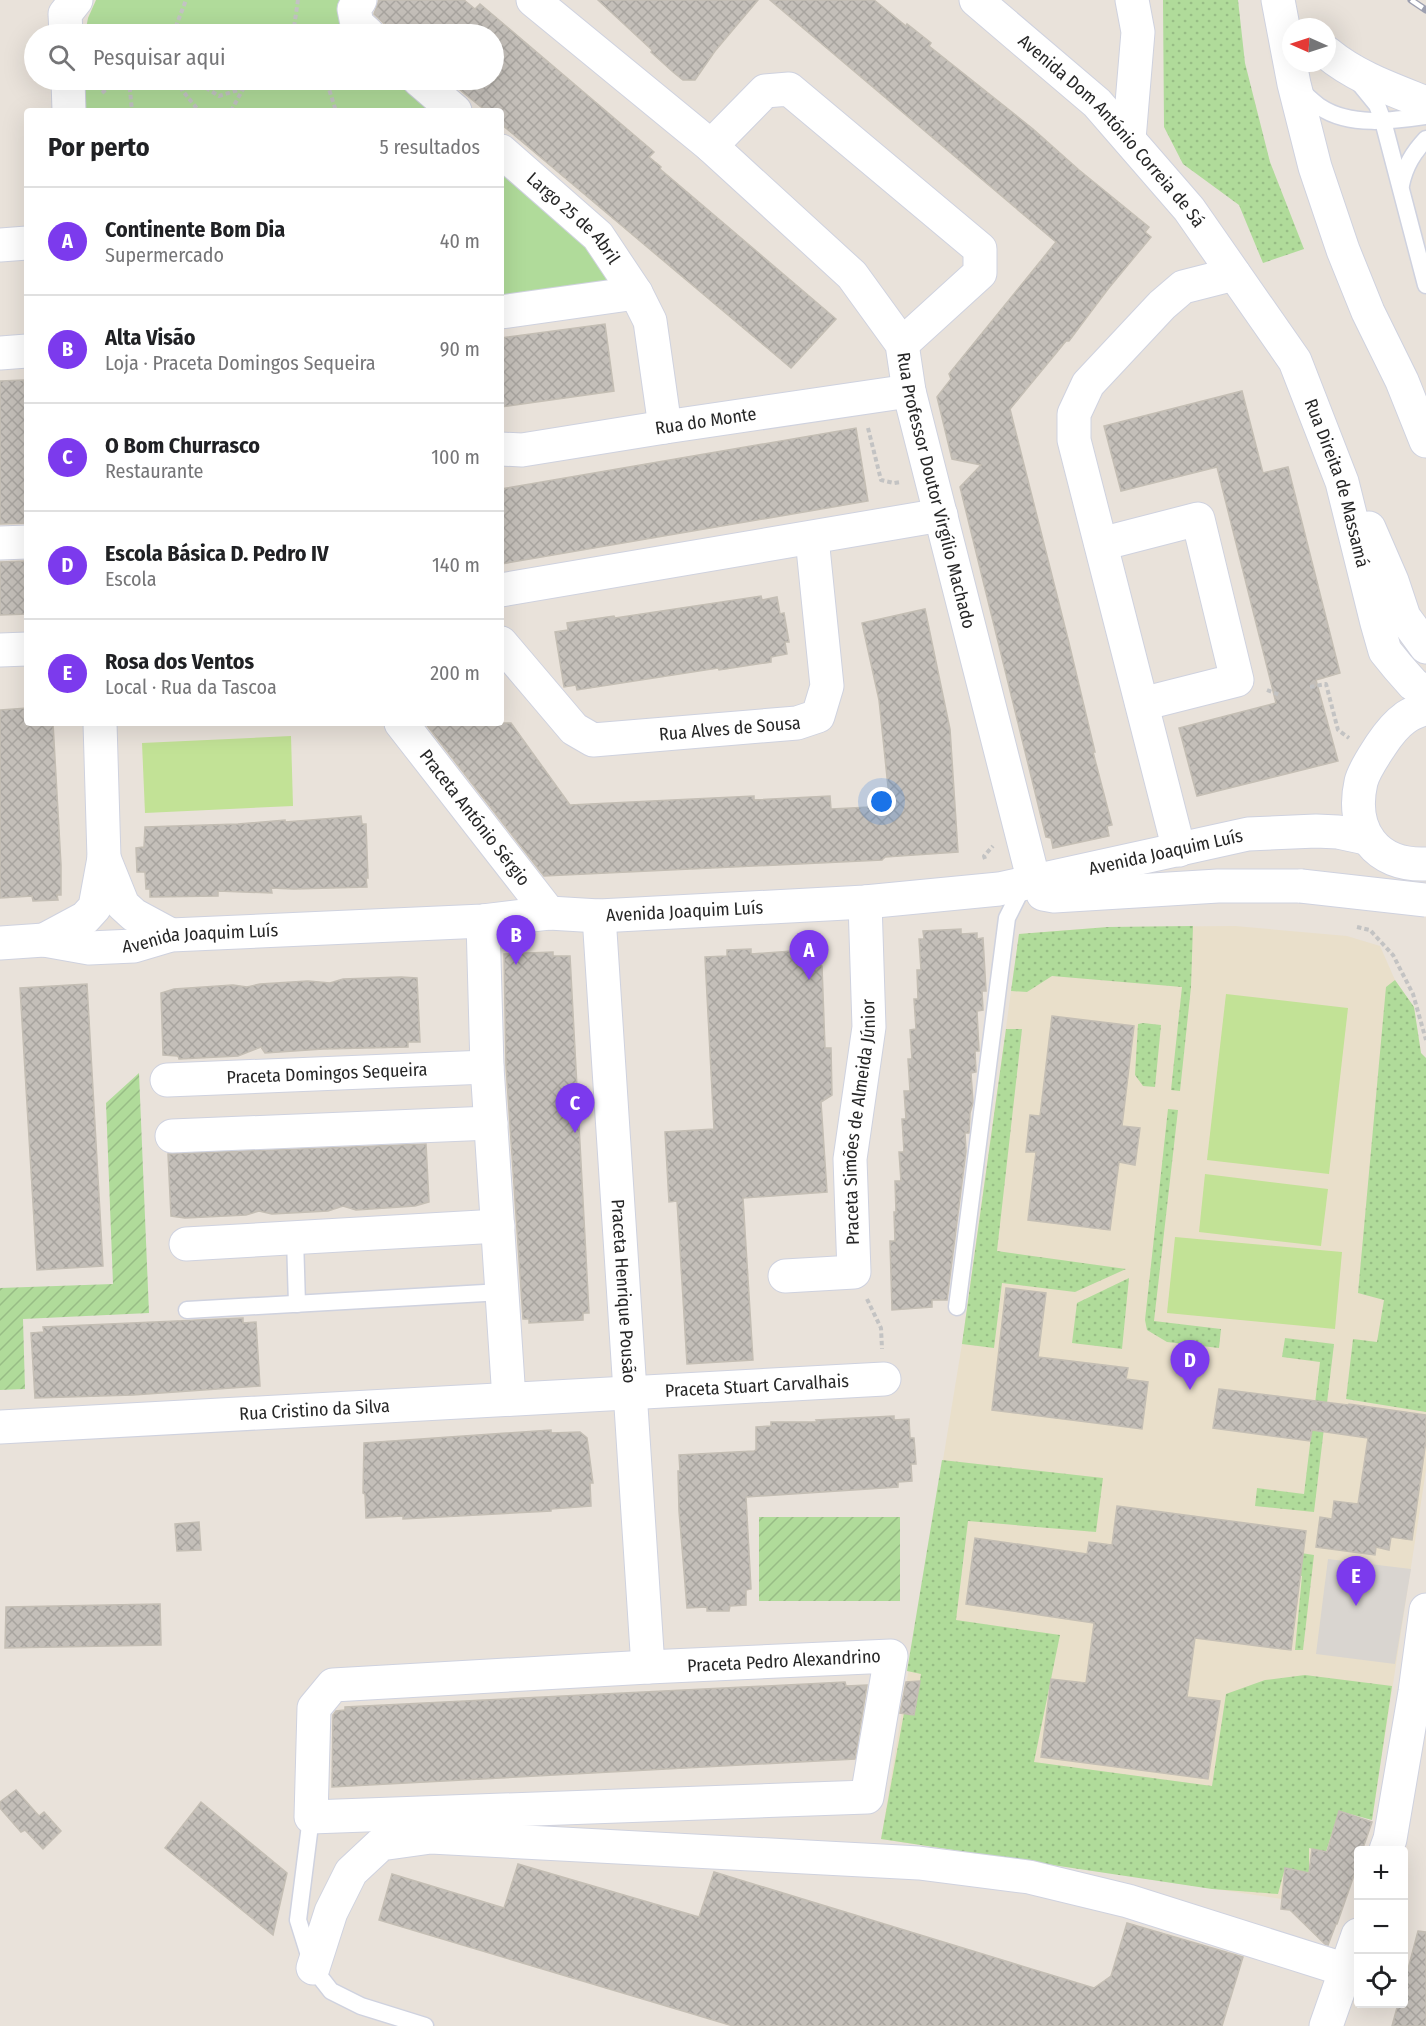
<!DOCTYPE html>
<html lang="pt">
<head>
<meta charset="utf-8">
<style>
	:root { --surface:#fff; --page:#f6f6f6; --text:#202124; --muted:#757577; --line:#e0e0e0; --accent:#7c3aed }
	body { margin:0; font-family:"Fira Sans Condensed",sans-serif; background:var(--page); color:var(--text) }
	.controls { position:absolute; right:18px; bottom:18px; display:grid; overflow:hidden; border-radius:6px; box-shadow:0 6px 24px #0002 }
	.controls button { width:54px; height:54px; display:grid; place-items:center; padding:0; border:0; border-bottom:2px solid var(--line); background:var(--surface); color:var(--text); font:30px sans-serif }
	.compass { position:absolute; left:1282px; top:18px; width:54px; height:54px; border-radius:50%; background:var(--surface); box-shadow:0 6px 24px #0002; rotate:273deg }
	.you { position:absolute; left:882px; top:802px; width:21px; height:21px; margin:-15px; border:4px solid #fff; border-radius:50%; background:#1a73e8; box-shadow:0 0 0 9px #1a73e833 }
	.badge { display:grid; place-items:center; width:39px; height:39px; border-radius:50%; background:var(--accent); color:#fff; font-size:20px; font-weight:700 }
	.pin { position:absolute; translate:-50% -50px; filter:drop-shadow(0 2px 3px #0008) }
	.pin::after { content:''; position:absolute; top:32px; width:21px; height:18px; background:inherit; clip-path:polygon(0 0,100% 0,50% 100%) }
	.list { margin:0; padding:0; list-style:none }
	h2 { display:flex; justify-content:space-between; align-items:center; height:78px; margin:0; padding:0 24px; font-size:26px }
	h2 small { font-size:20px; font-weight:400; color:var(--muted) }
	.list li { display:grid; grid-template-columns:39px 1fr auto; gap:18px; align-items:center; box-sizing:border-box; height:108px; padding:0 24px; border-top:2px solid var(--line) }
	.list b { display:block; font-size:22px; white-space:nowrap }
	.list p { margin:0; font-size:20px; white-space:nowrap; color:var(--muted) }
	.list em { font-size:20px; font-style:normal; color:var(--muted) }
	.icon { flex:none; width:33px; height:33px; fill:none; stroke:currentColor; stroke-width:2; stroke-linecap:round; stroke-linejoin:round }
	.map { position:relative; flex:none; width:1426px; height:2026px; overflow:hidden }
	.search { position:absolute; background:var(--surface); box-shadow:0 6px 24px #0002; left:24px; top:24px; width:480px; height:66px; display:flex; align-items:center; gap:15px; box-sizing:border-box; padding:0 21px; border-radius:33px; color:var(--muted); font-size:22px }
	.panel { position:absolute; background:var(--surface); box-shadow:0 6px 24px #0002; left:24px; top:108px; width:480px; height:618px; border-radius:6px }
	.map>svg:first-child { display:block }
	.education { fill:#e9dfca }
	.grass { fill:url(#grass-dots) }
	.park { fill:#b0db9a }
	.garden { fill:url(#garden-furrows) }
	.pitch { fill:#c2e296 }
	.plaza { fill:#d9d5d0 }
	.building { fill:url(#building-cross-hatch); stroke:#c4beb4; stroke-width:1.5 }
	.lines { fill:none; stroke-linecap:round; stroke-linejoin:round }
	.lane-casing { stroke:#cfd2df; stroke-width:19 }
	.street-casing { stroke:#cfd2df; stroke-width:35 }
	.secondary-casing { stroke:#cfd2df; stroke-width:35 }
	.path { stroke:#c3c3c3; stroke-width:4; stroke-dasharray:4.5 3; stroke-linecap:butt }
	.lane { stroke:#fff; stroke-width:16 }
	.street { stroke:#fff; stroke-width:33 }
	.secondary { stroke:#fff; stroke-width:33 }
	.rail-casing { stroke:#9da0b0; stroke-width:7 }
	.rail { stroke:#fff; stroke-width:4.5; stroke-dasharray:14; stroke-linecap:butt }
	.secondary-bridge-casing { stroke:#cfd2df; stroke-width:35; stroke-linecap:butt }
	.secondary-bridge { stroke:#fff; stroke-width:33 }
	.labels { text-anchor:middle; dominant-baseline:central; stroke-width:5; stroke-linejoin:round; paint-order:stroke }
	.street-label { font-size:18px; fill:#272727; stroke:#fff }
</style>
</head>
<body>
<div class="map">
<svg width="1426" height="2026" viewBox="0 0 1426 2026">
	<defs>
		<pattern id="grass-dots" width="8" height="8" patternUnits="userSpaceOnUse" patternTransform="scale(1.5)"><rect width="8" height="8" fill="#b0db9a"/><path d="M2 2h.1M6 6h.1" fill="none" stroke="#97bc85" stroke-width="1.8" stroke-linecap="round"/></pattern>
		<pattern id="garden-furrows" width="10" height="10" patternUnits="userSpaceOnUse" patternTransform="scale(1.5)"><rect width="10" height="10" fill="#b0db9a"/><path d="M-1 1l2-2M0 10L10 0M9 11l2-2" fill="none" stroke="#97bc85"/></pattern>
		<pattern id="building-cross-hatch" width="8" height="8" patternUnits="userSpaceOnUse" patternTransform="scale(1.5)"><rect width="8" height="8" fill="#c4bfb9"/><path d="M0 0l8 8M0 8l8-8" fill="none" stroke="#a8a49f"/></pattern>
	</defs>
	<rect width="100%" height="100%" fill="#e9e2da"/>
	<polygon class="education" points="1235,926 1347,936 1380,946 1395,980 1414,1007 1421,1053 1426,1058 1426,1470 1372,1820 1340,1811 1309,1903 881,1839 962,1344 1019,934 1108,927"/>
	<g class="grass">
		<polygon points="1163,0 1238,0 1245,63 1270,162 1304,249 1263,263 1239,205 1183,164 1164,127"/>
		<polygon points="1193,926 1191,987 1180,1091 1171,1090 1182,987 1052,976 1027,992 1011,991 1019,934 1108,927"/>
		<polygon points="1395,980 1414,1007 1421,1053 1426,1058 1426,1412 1346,1399 1353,1339 1377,1342 1384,1300 1358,1293 1386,987"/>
		<polygon points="1143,1023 1161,1025 1155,1087 1143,1086 1135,1075 1138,1024"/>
		<polygon points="1006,1029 1022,1029 997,1251 1126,1269 1075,1292 1002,1283 994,1348 962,1344"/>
		<polygon points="1168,1109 1178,1110 1154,1321 1221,1329 1219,1348 1167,1342 1147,1330 1145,1320"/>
		<polygon points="1129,1278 1122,1349 1072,1343 1077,1303"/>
		<polygon points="1285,1338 1334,1344 1314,1512 1255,1506 1257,1488 1304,1494 1320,1362 1282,1357"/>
		<polygon points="942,1460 1103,1478 1096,1532 968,1521 956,1620 1060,1635 1034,1762 1212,1786 1226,1694 1265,1680 1305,1675 1392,1686 1372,1820 1339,1811 1326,1852 1309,1848 1309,1873 1285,1868 1278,1894 1212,1889 881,1839 904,1713 914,1715 921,1674 907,1671"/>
		<polygon points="1191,1536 1314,1555 1303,1650 1295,1650 1302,1576 1225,1567"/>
	</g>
	<g class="park">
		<polygon points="96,0 352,0 353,34 85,34 88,18"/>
		<polygon points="85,80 405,80 441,111 86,111"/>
		<polygon points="501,163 587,238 617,283 501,300"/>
	</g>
	<g class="garden">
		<polygon points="139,1073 149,1313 23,1319 25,1389 0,1390 0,1288 113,1284 106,1103"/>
		<rect x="759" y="1517" width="141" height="84"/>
	</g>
	<g class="pitch">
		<polygon points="291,736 293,806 145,813 142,743"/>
		<polygon points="1226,994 1348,1008 1329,1174 1207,1160"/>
		<polygon points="1205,1174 1328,1189 1321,1246 1199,1232"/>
		<polygon points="1175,1237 1342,1252 1335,1329 1167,1313"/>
	</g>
	<polygon class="plaza" points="1328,1559 1411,1569 1395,1664 1316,1654"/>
	<g class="building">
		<polygon points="379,0 464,0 475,9 480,4 654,152 649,157 661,167 660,169 836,319 791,368 501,124 501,111 486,111 448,80 494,80 494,34 395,34 374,14"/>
		<polygon points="598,0 758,0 715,51 695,80 683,80 673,72 651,52 652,50"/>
		<polygon points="770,0 874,0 906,26 907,24 931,43 929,46 1033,129 1079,170 1149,227 1145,232 1151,237 1108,289 1069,341 1066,341 1010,409 1069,643 1095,752 1093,752 1112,825 1107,826 1109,836 1053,848 1051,838 1046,837 960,487 981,465 952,459 937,397 951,379 949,374 1056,242"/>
		<polygon points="605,324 614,391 501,407 501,338"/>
		<polygon points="24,380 27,426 27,523 0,524 0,381"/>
		<polygon points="1242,391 1263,473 1288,467 1340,673 1316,680 1338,761 1197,796 1179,728 1276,703 1217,467 1121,491 1104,426"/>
		<polygon points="856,428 868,501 501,564 501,489"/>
		<polygon points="27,561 27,614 0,615 0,562"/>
		<polygon points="761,596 762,600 777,597 780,614 784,613 789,642 785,642 787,654 771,657 771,662 719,670 718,668 577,690 576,685 564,687 555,632 568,630 567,623 614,616 615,618"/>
		<polygon points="925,609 950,729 958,852 885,857 882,860 544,876 425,723 511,723 570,805 754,796 754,800 830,796 831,809 890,806 879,700 862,623"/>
		<polygon points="27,708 27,723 53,723 61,865 61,895 57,895 58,900 33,901 32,896 0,898 0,710"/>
		<polygon points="361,816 362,824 366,824 368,878 366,878 367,887 294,889 271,888 272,893 218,891 218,896 150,897 150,889 146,889 145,872 137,872 136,848 144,847 145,827 238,824 285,820 285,822"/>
		<polygon points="961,929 961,934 977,933 977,939 983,938 986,991 982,991 983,1010 977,1011 979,1051 975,1051 976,1072 971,1073 973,1103 970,1113 969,1133 965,1133 966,1151 947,1300 932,1300 932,1307 892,1310 890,1241 895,1241 894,1212 896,1212 895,1181 901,1181 899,1152 904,1152 902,1119 906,1119 904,1091 910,1091 908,1059 912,1059 910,1030 916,1029 914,999 918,999 917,970 921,970 919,939 924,939 923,931"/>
		<polygon points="751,949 751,954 806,950 822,966 825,1048 831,1048 832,1095 821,1102 827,1192 743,1198 753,1360 687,1364 677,1201 669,1202 665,1132 714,1129 705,957 727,956 727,950"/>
		<polygon points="553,952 553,956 570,956 589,1313 583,1313 583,1320 529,1323 529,1319 523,1319 506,1066 504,954"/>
		<polygon points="401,977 417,978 420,1042 408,1042 408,1047 323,1049 265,1053 261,1047 238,1056 179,1059 178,1056 163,1055 161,993 174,989 233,985 247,987 260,984 308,981 330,983 343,979"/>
		<polygon points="87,984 103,1266 37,1270 20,988"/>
		<polygon points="1052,1016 1134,1026 1122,1126 1140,1128 1135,1165 1119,1162 1110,1230 1028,1220 1036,1152 1026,1152 1030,1115 1040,1116"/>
		<polygon points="426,1144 429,1202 415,1206 356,1210 343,1206 328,1211 272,1214 259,1211 246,1215 185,1218 171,1216 168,1154"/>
		<polygon points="1006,1288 1046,1293 1038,1357 1128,1368 1126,1379 1148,1382 1142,1429 992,1410"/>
		<polygon points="243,1318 243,1323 256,1322 260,1386 133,1395 35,1398 31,1333 44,1332 43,1327"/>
		<polygon points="1219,1389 1348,1405 1349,1404 1426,1415 1426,1440 1412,1540 1391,1537 1389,1550 1376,1547 1375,1555 1316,1547 1320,1517 1332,1519 1334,1501 1358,1504 1368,1438 1312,1430 1310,1441 1213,1428"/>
		<polygon points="894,1416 894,1420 909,1419 910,1438 914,1438 916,1464 911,1464 912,1481 898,1482 898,1487 746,1497 751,1589 746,1590 746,1605 730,1606 729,1611 707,1611 707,1607 687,1608 679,1511 678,1471 680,1471 679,1455 754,1451 756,1450 756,1427 771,1426 771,1422 817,1422 816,1420"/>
		<polygon points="551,1430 551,1433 580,1432 587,1438 593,1483 590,1483 591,1506 551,1509 551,1511 403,1519 403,1516 366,1518 365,1494 363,1493 364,1443"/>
		<polygon points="1117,1506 1306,1531 1291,1650 1195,1638 1187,1697 1220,1701 1208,1779 1041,1757 1051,1679 1086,1683 1094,1623 966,1604 975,1538 1087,1554 1089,1542 1112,1545"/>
		<polygon points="199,1522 201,1550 177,1551 175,1524"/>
		<polygon points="160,1604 161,1645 5,1648 6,1607"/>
		<polygon points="920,1681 914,1715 900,1713 906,1682"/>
		<polygon points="845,1682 846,1686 867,1685 855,1759 332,1787 333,1715 336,1711 345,1710 345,1707"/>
		<polygon points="16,1790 39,1816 44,1812 61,1831 43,1849 25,1830 21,1832 0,1808 0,1802"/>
		<polygon points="201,1802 287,1873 273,1935 165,1848"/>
		<polygon points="1339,1811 1372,1822 1362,1851 1359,1851 1359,1861 1337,1924 1336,1924 1328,1945 1325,1944 1290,1910 1281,1909 1285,1868 1309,1873 1312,1849 1327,1852"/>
		<polygon points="518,1864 699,1917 714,1872 1094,1988 1111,1976 1127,1923 1243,1957 1222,2026 733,2026 379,1920 392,1874 504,1908"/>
		<polygon points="1418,1931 1426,1932 1426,2026 1392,2026 1398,2004 1404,2004 1404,1984"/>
	</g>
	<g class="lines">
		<defs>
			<g id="lane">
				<polyline points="1359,83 1377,105 1383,121 1426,285"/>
				<path d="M1299 89C1306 95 1313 102 1320 107 1350 127 1393 121 1426 116"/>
				<path d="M1401 185C1405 166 1413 153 1426 139"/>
				<polyline points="295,1238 297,1304"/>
				<polyline points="957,1307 1007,918 1020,892"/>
				<polyline points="187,1310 502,1292"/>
				<polyline points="311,1817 298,1920 313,1968 331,1991 361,2006 425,2026"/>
			</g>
			<g id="street">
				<polyline points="360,0 354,9 357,24 368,34"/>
				<path id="s1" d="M533 0 711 146 852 275 902 344 909 391 1034 882"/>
				<polyline points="419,80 455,111"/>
				<polyline points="1129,139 1138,32 1132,0"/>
				<polyline points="711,146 765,91 789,89 980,249 980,273 902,344"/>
				<path id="s2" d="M501 151 598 236 636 293 650 321 665 427"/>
				<polyline points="0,245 27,243"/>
				<polyline points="501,312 636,293"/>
				<polyline points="0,353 27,351"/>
				<path id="s3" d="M501 449 522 450 665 427 909 391"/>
				<polyline points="0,543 27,542"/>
				<polyline points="1101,544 1198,519 1237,680 1142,704"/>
				<polyline points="501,590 941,515"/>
				<path id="s4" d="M501 643 574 729 593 740 797 723 818 716 827 686 812 538"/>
				<polyline points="0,650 27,649"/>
				<path id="s5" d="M401 723 549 913"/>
				<polyline points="1179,850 1074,440 1074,414 1088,384 1162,305 1183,287 1234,274"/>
				<path id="s6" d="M599 916 648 1667"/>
				<polyline points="483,921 487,1067 509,1399"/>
				<path id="s7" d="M167 1080 487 1067"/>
				<polyline points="172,1136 491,1123"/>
				<polyline points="186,1244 498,1226"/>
				<path id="s8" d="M785 1276 854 1272 850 1159 869 1027 865 902"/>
				<path id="s9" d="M0 1427 884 1379"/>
				<polygon points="891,1656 867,1797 311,1817 314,1708 333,1685 648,1667"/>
				<polyline points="1386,1850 1390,1839 1415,1692 1426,1610"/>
				<polyline points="313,1968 331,1912 351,1872 381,1844 431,1837 919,1863 1029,1877 1128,1901 1346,1970"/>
				<polyline points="1326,2026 1358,1935"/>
			</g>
			<g id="secondary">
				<path id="s10" d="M976 0 1097 103 1189 209 1295 361 1342 482 1377 623 1385 651 1398 667 1413 684 1426 693"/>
				<polyline points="1278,0 1294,84 1315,167 1343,250 1368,312 1402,381 1426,441"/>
				<polyline points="66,34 65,14 76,0"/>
				<path d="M1327 53C1356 77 1391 89 1426 103"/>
				<polyline points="68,80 69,111"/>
				<polyline points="1369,528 1392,581 1404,617 1426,647"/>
				<path d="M1426 708C1419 711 1411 713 1405 718 1395 725 1387 736 1381 745 1374 756 1364 770 1361 782 1350 831 1376 866 1426 864"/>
				<polyline points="104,858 123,905 134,915 171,935"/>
				<polyline points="1043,894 1054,896 1218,886 1301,886"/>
				<polyline points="44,940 85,918 95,907 104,858 100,723"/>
				<path id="s11" d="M0 943 44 940 89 948 134 946 171 935 483 921 549 913 599 916 865 902 999 889 1248 834 1316 831 1338 832 1366 838"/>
			</g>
		</defs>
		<use href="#lane" class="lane-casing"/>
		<use href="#street" class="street-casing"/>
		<use href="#secondary" class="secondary-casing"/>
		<g class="path">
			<polyline points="173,34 186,0"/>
			<polyline points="293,34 298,0"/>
			<polyline points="129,80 132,111"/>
			<polyline points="187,80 182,90 199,111"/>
			<polyline points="193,80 219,96 270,80"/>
			<polyline points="322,80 326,80 336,111"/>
			<polyline points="102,93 117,80"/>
			<polyline points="231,111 243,89"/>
			<polyline points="868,428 881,480 894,483 900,482"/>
			<polyline points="1310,687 1326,684 1338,730 1349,738"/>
			<polyline points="1267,690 1280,695"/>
			<polyline points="985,859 984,856 993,846"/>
			<polyline points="1357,927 1370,930 1393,955 1413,994 1426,1040"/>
			<polyline points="867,1299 881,1328 882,1349"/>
		</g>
		<use href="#lane" class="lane"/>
		<use href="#street" class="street"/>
		<use href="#secondary" class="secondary"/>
		<defs>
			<polyline id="rail" points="1411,0 1426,10"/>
		</defs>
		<use href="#rail" class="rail-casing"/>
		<use href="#rail" class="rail"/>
		<defs>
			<polyline id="secondary-bridge" points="1301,886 1426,900"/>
		</defs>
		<use href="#secondary-bridge" class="secondary-bridge-casing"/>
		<use href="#secondary-bridge" class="secondary-bridge"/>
	</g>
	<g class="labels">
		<g class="street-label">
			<text stroke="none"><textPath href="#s10" startOffset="189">Avenida Dom António Correia de Sá</textPath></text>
			<text stroke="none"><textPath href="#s2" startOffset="99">Largo 25 de Abril</textPath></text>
			<text stroke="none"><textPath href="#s3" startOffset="207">Rua do Monte</textPath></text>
			<text stroke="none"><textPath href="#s10" startOffset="614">Rua Direita de Massamá</textPath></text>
			<text stroke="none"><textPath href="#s1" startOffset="657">Rua Professor Doutor Virgílio Machado</textPath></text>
			<text stroke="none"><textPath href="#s4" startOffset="272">Rua Alves de Sousa</textPath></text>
			<text stroke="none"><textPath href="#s5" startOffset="120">Praceta António Sérgio</textPath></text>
			<text stroke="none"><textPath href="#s11" startOffset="1174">Avenida Joaquim Luís</textPath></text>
			<text stroke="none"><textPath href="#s11" startOffset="688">Avenida Joaquim Luís</textPath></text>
			<text stroke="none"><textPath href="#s11" startOffset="202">Avenida Joaquim Luís</textPath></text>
			<text stroke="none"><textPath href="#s7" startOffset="160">Praceta Domingos Sequeira</textPath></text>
			<text stroke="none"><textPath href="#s8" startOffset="220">Praceta Simões de Almeida Júnior</textPath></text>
			<text stroke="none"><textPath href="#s6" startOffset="376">Praceta Henrique Pousão</textPath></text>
			<text stroke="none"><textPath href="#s9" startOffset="758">Praceta Stuart Carvalhais</textPath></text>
			<text stroke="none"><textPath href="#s9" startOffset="315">Rua Cristino da Silva</textPath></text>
			<text transform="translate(784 1661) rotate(-3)">Praceta Pedro Alexandrino</text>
		</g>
	</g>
</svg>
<div class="controls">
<button>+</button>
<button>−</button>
<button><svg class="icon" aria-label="locate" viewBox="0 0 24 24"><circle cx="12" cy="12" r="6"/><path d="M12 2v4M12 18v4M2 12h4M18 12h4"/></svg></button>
</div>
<svg class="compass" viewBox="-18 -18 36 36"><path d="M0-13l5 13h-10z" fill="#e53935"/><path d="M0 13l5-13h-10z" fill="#757577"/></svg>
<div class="you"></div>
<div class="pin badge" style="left:809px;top:980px">A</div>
<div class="pin badge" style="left:516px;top:965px">B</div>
<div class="pin badge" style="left:575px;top:1133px">C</div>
<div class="pin badge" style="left:1190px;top:1390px">D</div>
<div class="pin badge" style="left:1356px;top:1606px">E</div>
<div class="search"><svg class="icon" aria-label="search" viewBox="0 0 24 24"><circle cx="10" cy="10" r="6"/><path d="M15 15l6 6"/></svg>Pesquisar aqui</div>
<section class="panel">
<h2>Por perto<small>5 resultados</small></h2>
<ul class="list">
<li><span class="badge">A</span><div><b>Continente Bom Dia</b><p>Supermercado</p></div><em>40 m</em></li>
<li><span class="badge">B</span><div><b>Alta Visão</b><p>Loja · Praceta Domingos Sequeira</p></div><em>90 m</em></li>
<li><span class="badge">C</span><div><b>O Bom Churrasco</b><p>Restaurante</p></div><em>100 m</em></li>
<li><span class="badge">D</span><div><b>Escola Básica D. Pedro IV</b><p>Escola</p></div><em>140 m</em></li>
<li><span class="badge">E</span><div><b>Rosa dos Ventos</b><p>Local · Rua da Tascoa</p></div><em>200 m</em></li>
</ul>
</section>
</div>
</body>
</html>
